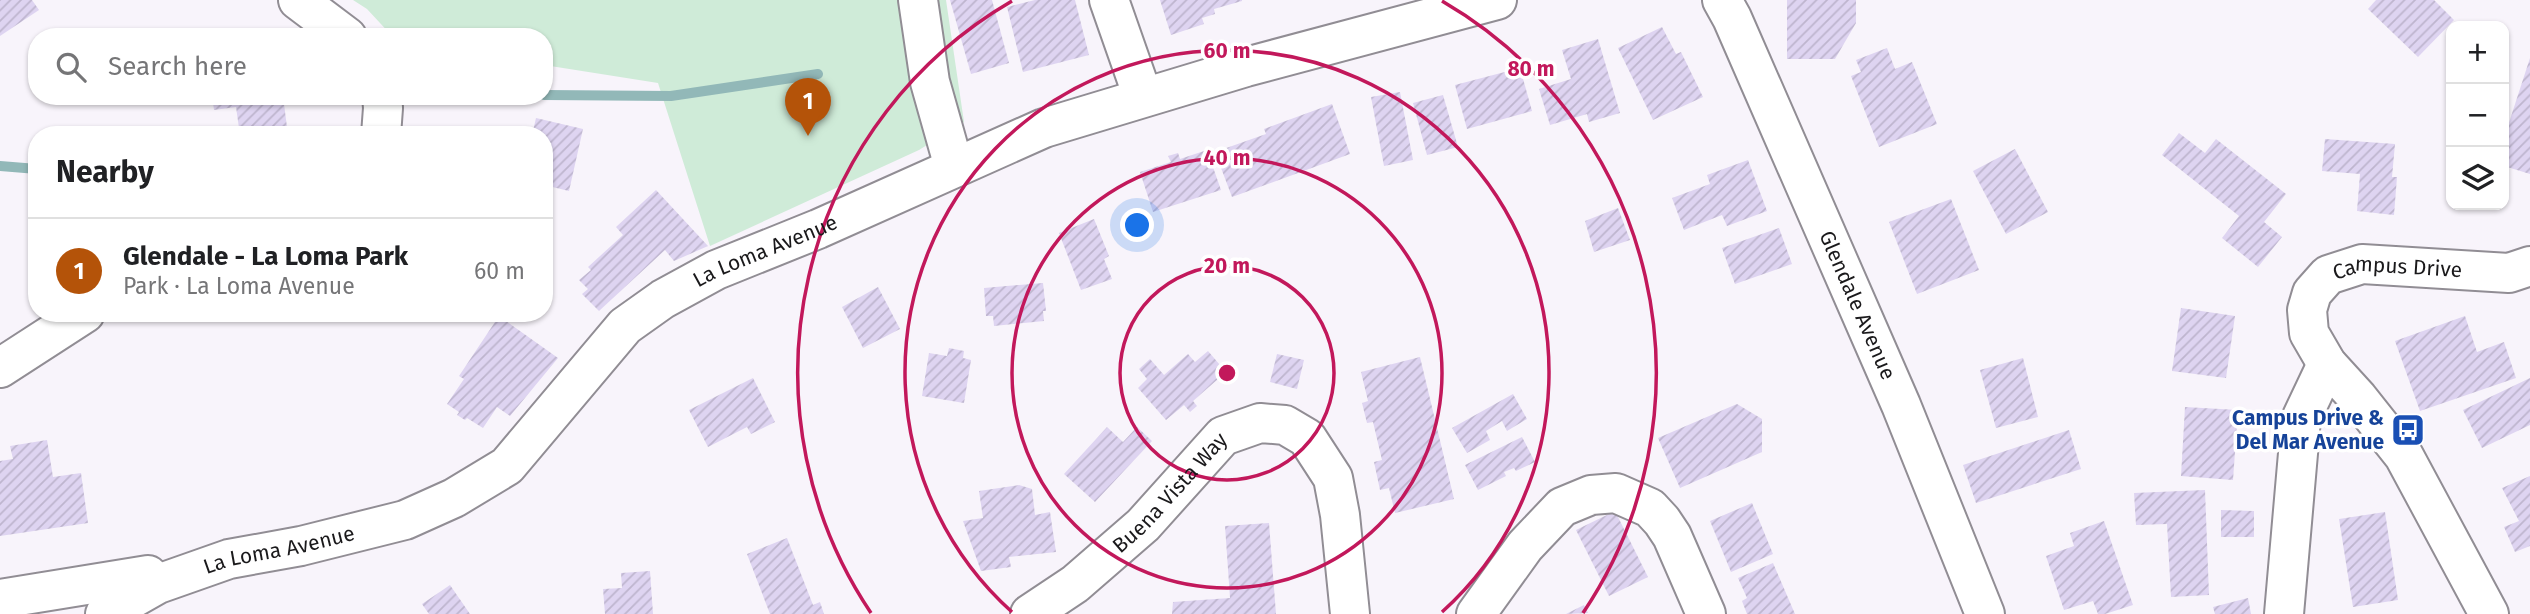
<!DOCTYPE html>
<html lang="en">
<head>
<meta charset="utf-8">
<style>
	:root { --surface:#fff; --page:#f6f6f6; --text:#202124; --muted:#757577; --line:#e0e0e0; --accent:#b45309 }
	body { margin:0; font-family:"Fira Sans",sans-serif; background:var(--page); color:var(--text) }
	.controls { position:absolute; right:21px; top:21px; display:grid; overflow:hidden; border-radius:14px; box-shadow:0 2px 5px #0004 }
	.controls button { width:63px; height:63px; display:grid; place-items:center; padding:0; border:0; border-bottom:2px solid var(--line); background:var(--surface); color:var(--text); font:35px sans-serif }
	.you { position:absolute; left:1138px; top:226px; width:24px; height:24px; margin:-18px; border:5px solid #fff; border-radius:50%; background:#1a73e8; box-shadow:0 0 0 10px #1a73e833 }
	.badge { display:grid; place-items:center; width:46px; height:46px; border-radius:50%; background:var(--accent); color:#fff; font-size:23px; font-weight:700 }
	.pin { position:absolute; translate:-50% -58px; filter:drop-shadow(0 2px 4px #0008) }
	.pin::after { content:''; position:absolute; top:37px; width:24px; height:21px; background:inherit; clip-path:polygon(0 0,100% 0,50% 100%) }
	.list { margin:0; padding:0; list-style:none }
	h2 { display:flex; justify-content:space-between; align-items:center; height:91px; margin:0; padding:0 28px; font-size:30px }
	h2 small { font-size:23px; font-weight:400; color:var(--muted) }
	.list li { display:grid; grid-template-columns:46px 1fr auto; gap:21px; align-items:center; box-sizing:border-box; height:105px; padding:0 28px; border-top:2px solid var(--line) }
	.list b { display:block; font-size:26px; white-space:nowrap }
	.list p { margin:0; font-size:23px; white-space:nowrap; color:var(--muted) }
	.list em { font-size:23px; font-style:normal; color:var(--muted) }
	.icon { flex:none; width:38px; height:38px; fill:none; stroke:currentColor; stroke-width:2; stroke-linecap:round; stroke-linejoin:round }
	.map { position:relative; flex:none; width:2530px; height:614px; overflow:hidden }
	.search { position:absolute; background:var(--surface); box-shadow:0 2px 5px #0004; left:28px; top:28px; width:525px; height:77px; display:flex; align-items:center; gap:18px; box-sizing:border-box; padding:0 24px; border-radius:28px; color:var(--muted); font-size:26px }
	.panel { position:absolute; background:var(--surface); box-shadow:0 2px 5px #0004; left:28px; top:126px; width:525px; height:196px; border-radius:28px }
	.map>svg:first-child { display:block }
	.green { fill:#cfebd8 }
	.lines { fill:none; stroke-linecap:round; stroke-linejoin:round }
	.stream { stroke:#92b8b8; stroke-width:10 }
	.building { fill:url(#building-hatch) }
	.minor-casing { stroke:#918d94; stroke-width:42 }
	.minor { stroke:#fff; stroke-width:38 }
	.ring { fill:none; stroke:#c2185b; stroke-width:3.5 }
	.labels { text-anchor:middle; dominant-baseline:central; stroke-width:7; stroke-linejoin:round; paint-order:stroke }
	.street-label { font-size:21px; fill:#1a191b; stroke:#fff }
	.transit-label { font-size:21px; font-weight:bold; fill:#164399; stroke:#fff; text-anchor:end }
	.centre { fill:#c2185b; stroke:#fff; stroke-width:3.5 }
	.ring-label { font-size:21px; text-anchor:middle; font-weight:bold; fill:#c2185b; stroke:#fff; stroke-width:7; stroke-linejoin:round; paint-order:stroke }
</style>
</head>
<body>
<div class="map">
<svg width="2530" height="614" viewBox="0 0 2530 614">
	<defs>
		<pattern id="building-hatch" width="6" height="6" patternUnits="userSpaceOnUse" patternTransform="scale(1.75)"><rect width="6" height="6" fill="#ded4f1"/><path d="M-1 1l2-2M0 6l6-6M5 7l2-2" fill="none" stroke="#beb5ce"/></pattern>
	</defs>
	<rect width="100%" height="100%" fill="#f8f4fb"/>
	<polygon class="green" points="353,0 946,0 964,122 919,150 710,246 658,83 544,65 544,37 393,37 367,9"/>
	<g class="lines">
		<g class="stream">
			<polyline points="544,95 671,96 818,74"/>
			<polyline points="0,166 37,169"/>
		</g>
	</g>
	<g class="building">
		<polygon points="0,0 32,0 39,10 0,36"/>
		<polygon points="950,0 992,0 1009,63 971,74"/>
		<polygon points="1035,0 1075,0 1089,55 1023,72 1007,7"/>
		<polygon points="1160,0 1242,0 1242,1 1214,9 1215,14 1202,18 1204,24 1171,35"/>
		<polygon points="1787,0 1856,0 1856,23 1835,59 1787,59"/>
		<polygon points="2376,0 2434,0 2454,20 2418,57 2368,9"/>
		<polygon points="1662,27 1676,54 1681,52 1703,97 1653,120 1618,48"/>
		<polygon points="1598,39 1620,113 1589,122 1587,114 1550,125 1539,89 1571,79 1562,50"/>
		<polygon points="1887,48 1895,69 1912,62 1937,124 1879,147 1851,76 1861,72 1856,60"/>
		<polygon points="2530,58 2530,174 2504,166 2504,138"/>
		<polygon points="1520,68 1532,111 1467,129 1455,85"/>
		<polygon points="1400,92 1413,160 1384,166 1371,97"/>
		<polygon points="1443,95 1458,147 1427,155 1413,103"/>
		<polygon points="212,96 283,96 288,135 240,135 236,107 214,110"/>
		<polygon points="1332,104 1350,154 1232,197 1215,152 1266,134 1264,129"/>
		<polygon points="536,118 583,129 569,191 544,185 544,135 532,135"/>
		<polygon points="2179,133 2205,153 2216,139 2286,194 2264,222 2282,237 2258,267 2222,238 2239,216 2162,155"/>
		<polygon points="2325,139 2395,144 2392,177 2397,177 2394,215 2357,211 2360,174 2322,171"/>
		<polygon points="2015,149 2048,212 2006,234 1973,171"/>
		<polygon points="1207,150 1221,190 1153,212 1140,172 1171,162 1168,156 1178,153 1180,159"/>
		<polygon points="1748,160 1767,211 1727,226 1722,215 1684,230 1672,198 1710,184 1707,175"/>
		<polygon points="656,190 708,246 674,261 665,250 599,311 582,294 588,289 579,280 591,270 588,267 623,235 616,227"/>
		<polygon points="1951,199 1979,270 1917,294 1889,222"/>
		<polygon points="1618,208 1630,240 1594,252 1585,221"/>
		<polygon points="1094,219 1109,256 1104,259 1112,279 1081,290 1059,233"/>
		<polygon points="1779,228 1792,264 1735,284 1722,248"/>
		<polygon points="1043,283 1046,311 1043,311 1044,321 994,326 993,316 986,316 984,288"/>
		<polygon points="878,287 900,329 863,348 842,307"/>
		<polygon points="2181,308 2235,316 2226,378 2172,371"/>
		<polygon points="499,316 558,358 510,416 497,407 483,428 467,418 465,420 457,415 459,412 447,404 464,379 459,376"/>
		<polygon points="2465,316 2477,352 2504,342 2516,378 2420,411 2395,341"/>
		<polygon points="949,348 964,351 963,358 971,360 964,403 922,396 929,353 947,356"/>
		<polygon points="1208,351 1226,372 1193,401 1197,406 1190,412 1184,405 1166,420 1138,388 1147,379 1139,369 1150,359 1164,375 1188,354 1195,362"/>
		<polygon points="1277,354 1304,360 1297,389 1270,382"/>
		<polygon points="1420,357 1454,499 1395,513 1389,488 1380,490 1374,462 1382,460 1373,422 1367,423 1362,403 1368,401 1361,372"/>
		<polygon points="2023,358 2038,417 1996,428 1980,370"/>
		<polygon points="753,378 775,422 751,434 747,427 708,447 689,410"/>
		<polygon points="2530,378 2530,425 2482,448 2463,410"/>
		<polygon points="1513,394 1527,419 1507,431 1502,421 1486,431 1490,440 1467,453 1452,428"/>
		<polygon points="1737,404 1762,419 1762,452 1680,488 1658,438"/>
		<polygon points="2185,407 2238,410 2233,480 2181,476"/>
		<polygon points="1107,427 1123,442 1137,427 1152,441 1095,502 1064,474"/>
		<polygon points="2069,430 2081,469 1976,503 1963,465"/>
		<polygon points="1522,437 1535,462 1516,471 1514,468 1504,472 1506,476 1478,490 1465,465"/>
		<polygon points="47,440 53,477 81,473 88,523 0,536 0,461 13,459 10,446"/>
		<polygon points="2530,476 2530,546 2515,552 2504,527 2519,521 2502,488"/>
		<polygon points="1019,485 1032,489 1035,515 1050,512 1056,552 1009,557 1011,567 981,571 963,521 983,518 979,491"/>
		<polygon points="2205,490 2209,595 2171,597 2167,524 2136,525 2134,493"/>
		<polygon points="1752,503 1773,554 1731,572 1710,521"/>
		<polygon points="2221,510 2254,511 2254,537 2221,537"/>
		<polygon points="1615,511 1648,577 1609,596 1576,530"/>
		<polygon points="2385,512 2398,600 2353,607 2339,519"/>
		<polygon points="2104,521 2133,605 2105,614 2098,614 2093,601 2064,610 2046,556 2074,546 2070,533"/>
		<polygon points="1269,523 1276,614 1172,614 1173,602 1230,598 1225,526"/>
		<polygon points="787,538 813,605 820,602 824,614 770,614 747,554"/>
		<polygon points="1773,563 1795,614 1747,614 1742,601 1747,598 1738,578"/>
		<polygon points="650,571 653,614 605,614 603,589 622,588 621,573"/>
		<polygon points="450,585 470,614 429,614 422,604"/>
		<polygon points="2248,598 2251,614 2215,614 2213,607"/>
		<polygon points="1584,605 1588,613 1566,614"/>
	</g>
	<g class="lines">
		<defs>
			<g id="minor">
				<polyline points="298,0 347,37"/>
				<polyline points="918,0 930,82 954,167"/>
				<polyline points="1109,0 1143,97"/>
				<path id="s1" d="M1722 0 1732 18 1901 405 1985 614"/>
				<polyline points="381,135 383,108 382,96"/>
				<polyline points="0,368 85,313"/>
				<polyline points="0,599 148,575"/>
				<path id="s2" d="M105 614 158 584 229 559 301 546 405 520 454 498 507 466 625 326 663 299 716 270 818 229 1044 128 1246 67 1497 0"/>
				<path id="s3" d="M1030 614 1075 584 1143 525 1223 436 1260 423 1285 425 1307 438 1333 478 1340 515 1350 614"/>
				<polyline points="1476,614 1525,546 1562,507 1591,495 1616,493 1650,508 1662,521 1672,536 1706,614"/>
				<polyline points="2284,614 2301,419 2327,364"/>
				<path id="s4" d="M2489 614 2404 456 2358 398 2327 364 2309 333 2307 310 2312 293 2328 275 2362 264 2509 273 2530 266"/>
			</g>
		</defs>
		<use href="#minor" class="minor-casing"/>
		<use href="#minor" class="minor"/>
	</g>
	<g class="ring">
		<circle cx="1227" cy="373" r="107"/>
		<circle cx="1227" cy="373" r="215"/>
		<path d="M1012 612A322 322 0 1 1 1442 612"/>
		<path d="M871 613A430 430 0 0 1 1012 1M1442 1A430 430 0 0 1 1583 613"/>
	</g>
	<defs>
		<symbol id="bus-square" viewBox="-11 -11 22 22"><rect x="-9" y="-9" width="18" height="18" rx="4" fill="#1a4fb4" stroke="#fff"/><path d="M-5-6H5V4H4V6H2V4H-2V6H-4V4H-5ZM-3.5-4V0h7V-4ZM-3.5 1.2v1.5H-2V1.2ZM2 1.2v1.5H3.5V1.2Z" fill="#fff"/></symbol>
	</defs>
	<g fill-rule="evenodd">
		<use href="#bus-square" x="2389" y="411" width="38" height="38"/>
	</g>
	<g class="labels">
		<g class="street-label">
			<text stroke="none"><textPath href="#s2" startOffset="775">La Loma Avenue</textPath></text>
			<text stroke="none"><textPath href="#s4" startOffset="471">Campus Drive</textPath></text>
			<text stroke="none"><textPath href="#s1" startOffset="334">Glendale Avenue</textPath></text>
			<text stroke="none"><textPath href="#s3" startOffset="186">Buena Vista Way</textPath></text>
			<text stroke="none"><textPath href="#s2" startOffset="187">La Loma Avenue</textPath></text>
		</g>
		<g class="transit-label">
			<text x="2384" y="418">Campus Drive &amp;<tspan x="2384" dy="24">Del Mar Avenue</tspan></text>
		</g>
	</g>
	<circle cx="1227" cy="373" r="10" class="centre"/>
	<g class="ring-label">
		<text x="1227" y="58">60 m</text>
		<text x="1531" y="76">80 m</text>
		<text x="1227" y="165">40 m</text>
		<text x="1227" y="273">20 m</text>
	</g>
</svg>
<div class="controls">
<button>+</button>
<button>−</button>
<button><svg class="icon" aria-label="layers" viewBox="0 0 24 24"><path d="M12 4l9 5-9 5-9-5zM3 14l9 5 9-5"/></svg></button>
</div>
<div class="you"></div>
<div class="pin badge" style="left:808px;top:136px">1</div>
<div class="search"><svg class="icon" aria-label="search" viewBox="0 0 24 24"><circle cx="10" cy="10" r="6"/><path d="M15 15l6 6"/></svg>Search here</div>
<section class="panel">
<h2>Nearby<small></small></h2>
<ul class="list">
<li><span class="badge">1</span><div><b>Glendale - La Loma Park</b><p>Park · La Loma Avenue</p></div><em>60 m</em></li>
</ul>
</section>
</div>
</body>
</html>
